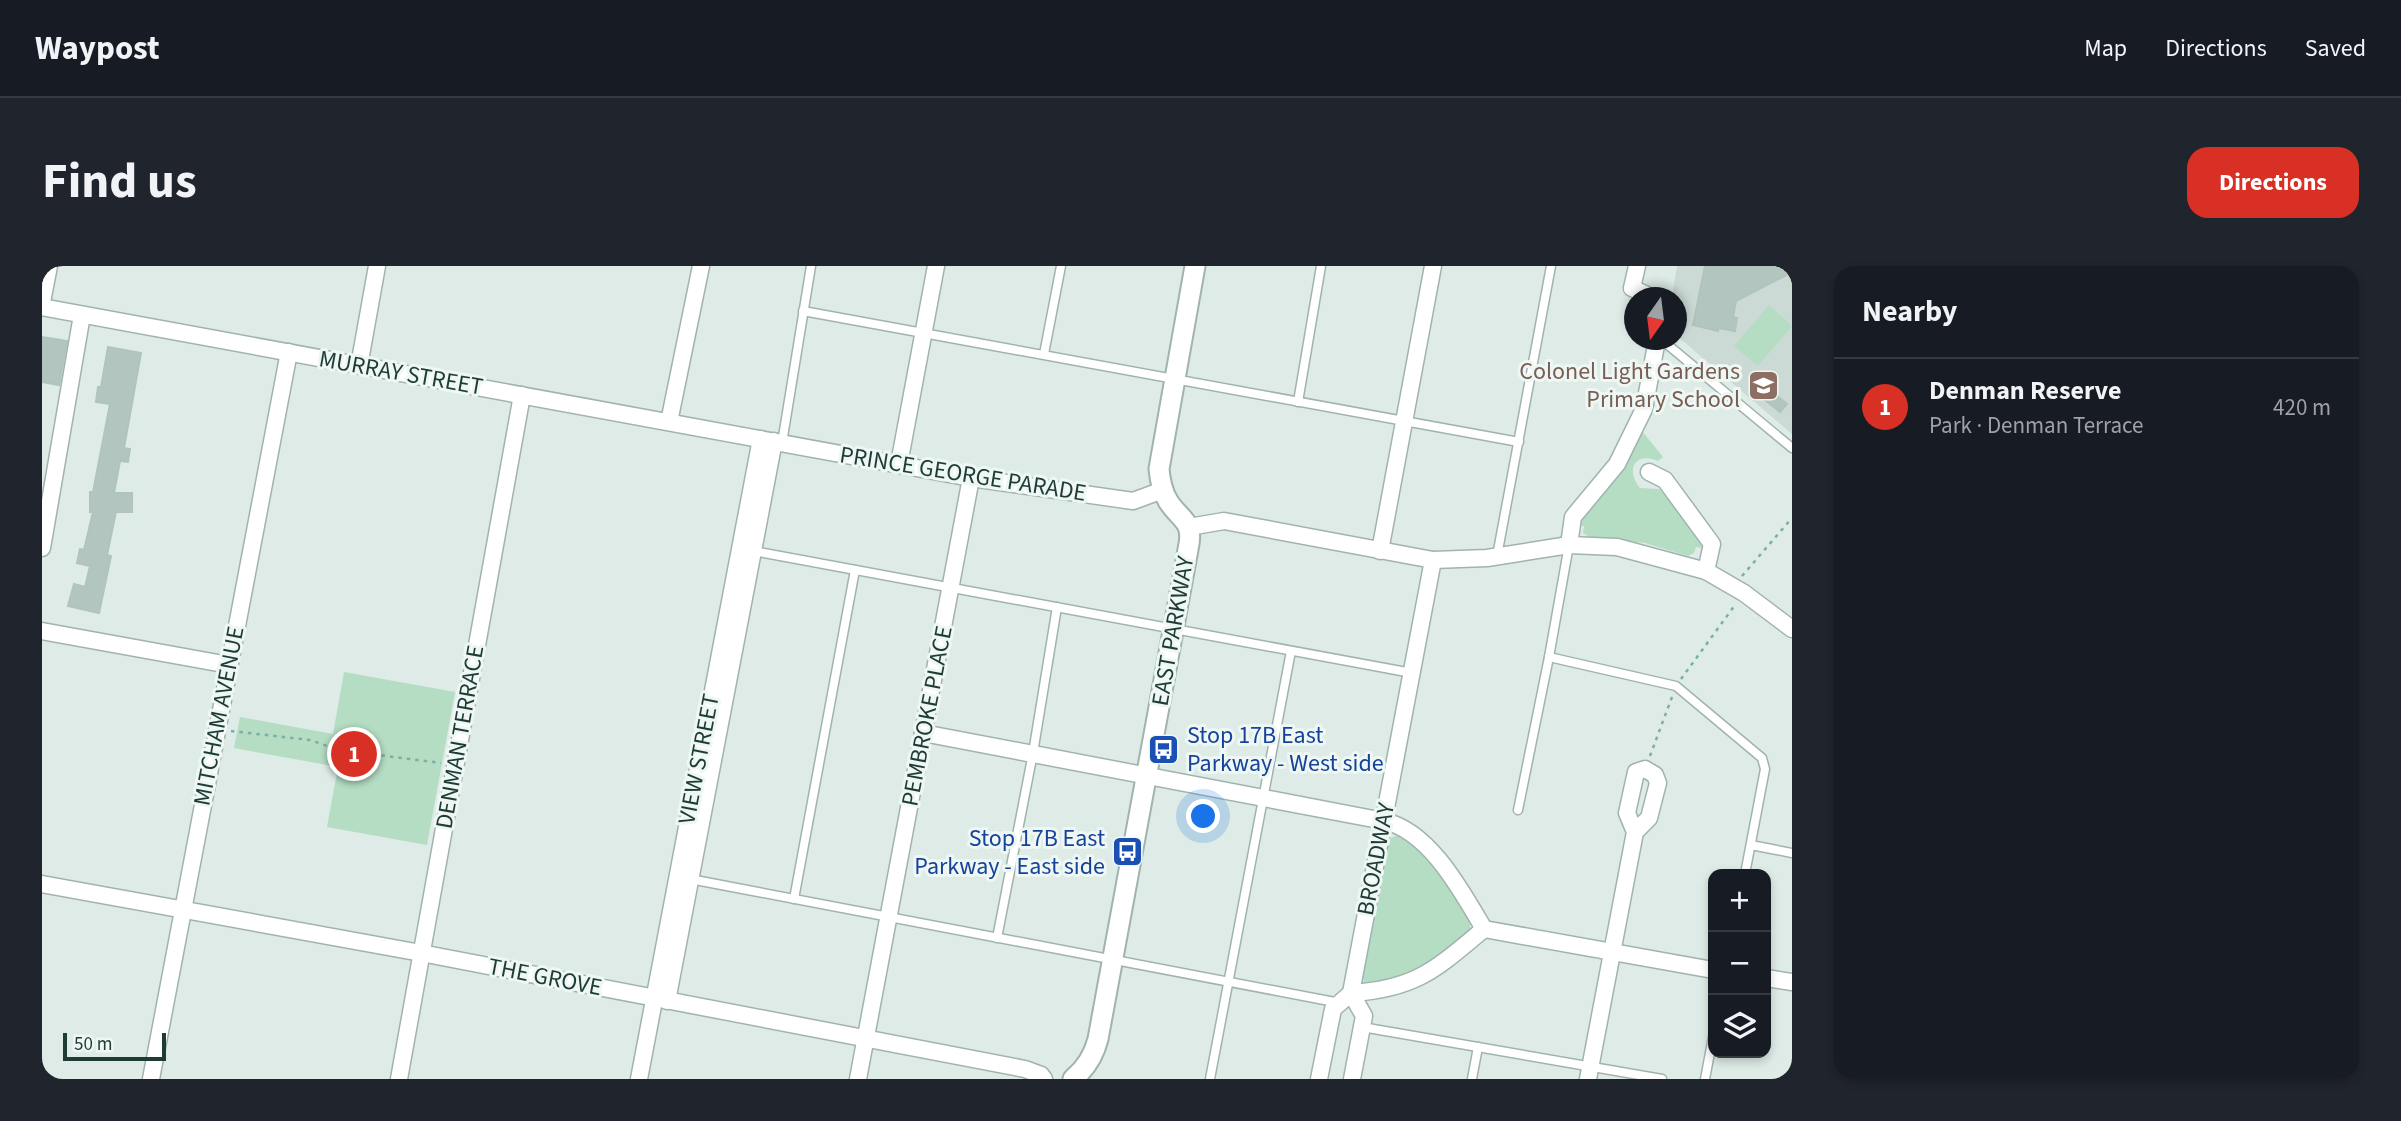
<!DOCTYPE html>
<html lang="en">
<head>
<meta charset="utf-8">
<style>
	:root { --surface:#171b24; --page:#20242c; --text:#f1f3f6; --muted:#9ea1a6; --line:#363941; --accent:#d93025 }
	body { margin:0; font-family:"Source Sans 3",sans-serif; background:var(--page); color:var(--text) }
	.controls { position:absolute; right:21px; bottom:21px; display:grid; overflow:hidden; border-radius:14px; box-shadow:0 4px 10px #0003 }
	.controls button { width:63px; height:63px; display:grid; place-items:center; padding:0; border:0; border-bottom:2px solid var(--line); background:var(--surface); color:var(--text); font:35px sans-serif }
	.compass { position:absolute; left:1582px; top:21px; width:63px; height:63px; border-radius:50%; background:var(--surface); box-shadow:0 4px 10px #0003; rotate:194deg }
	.scale { position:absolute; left:21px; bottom:18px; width:103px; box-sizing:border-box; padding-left:7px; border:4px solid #1e3b36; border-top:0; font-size:19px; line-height:24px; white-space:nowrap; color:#1e3b36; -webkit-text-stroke:5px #eef7f3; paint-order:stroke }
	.you { position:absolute; left:1162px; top:551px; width:24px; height:24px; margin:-18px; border:5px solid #fff; border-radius:50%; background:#1a73e8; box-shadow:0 0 0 10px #1a73e833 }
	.badge { display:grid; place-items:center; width:46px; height:46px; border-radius:50%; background:var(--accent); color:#fff; font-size:23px; font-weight:700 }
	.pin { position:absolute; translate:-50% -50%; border:4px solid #fff; box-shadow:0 2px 7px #0006 }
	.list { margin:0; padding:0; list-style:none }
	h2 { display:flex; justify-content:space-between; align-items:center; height:91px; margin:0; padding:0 28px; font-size:30px }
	h2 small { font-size:23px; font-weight:400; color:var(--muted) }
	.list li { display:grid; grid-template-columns:46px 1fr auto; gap:21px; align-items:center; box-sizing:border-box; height:98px; padding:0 28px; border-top:2px solid var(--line) }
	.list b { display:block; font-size:26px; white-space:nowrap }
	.list p { margin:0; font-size:23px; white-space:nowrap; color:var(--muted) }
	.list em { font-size:23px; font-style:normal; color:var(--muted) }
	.icon { flex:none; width:38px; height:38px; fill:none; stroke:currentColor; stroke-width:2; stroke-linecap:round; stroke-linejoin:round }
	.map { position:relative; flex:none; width:1750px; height:813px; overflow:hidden; border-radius:21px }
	header { display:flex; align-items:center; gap:42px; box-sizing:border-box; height:98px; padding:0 35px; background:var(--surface); border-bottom:2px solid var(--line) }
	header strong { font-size:33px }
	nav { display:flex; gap:38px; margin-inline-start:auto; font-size:24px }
	.intro { display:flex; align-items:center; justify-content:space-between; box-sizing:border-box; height:168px; padding:0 42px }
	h1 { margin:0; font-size:49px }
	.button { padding:18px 32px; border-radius:21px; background:var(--accent); color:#fff; font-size:24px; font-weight:700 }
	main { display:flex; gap:42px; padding:0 42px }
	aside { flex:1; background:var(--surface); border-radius:21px; box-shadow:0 4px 10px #0003 }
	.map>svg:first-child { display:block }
	.built { fill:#ccdad5 }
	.green { fill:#b5ddc3 }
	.building { fill:#b3c5bf; stroke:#b0c4be; stroke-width:2 }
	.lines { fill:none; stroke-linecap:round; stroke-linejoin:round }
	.service-casing { stroke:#a1b3ae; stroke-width:11 }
	.minor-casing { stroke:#a1b3ae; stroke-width:19 }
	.tertiary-casing { stroke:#a1b3ae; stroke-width:23 }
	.path { stroke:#7cb0a4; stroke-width:2.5; stroke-dasharray:3.5 5; stroke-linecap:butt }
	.service { stroke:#fff; stroke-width:8 }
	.minor { stroke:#fff; stroke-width:16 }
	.tertiary { stroke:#fff; stroke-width:19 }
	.labels { text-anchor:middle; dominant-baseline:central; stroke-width:6; stroke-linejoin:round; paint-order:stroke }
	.education-label { font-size:24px; fill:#785e54; stroke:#eef7f3; text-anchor:end }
	.street-label { font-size:24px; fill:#1e3b36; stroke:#eef7f3 }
	.transit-label { font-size:24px; fill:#164399; stroke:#eef7f3; text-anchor:start }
</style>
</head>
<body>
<header>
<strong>Waypost</strong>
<nav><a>Map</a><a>Directions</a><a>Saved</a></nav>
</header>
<div class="intro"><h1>Find us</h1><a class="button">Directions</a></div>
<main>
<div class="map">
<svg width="1750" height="813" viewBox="0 0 1750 813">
	<rect width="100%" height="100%" fill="#deebe6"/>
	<polygon class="built" points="1635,0 1750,0 1750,168 1635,70 1634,32 1630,32"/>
	<g class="green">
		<polygon points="1727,39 1750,60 1716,100 1692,80"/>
		<path d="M1600 165 1621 191 1616 195C1593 185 1583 204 1598 222L1617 223 1624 229 1659 276 1660 282 1654 281 1652 287 1646 290 1603 277 1547 271 1541 267 1542 260 1534 259 1577 209Z"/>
		<polygon points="302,406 413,426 385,579 285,561 296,501 192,482 198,451 291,468"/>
		<path d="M1356 569C1378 576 1432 641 1428 664L1389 697 1371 707 1327 720 1322 717 1320 707 1344 579 1347 573Z"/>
	</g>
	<g class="building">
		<polygon points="1663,0 1750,0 1750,6 1694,35 1691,51 1695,52 1693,65 1676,62 1676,65 1651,59"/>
		<polygon points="0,71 25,75 17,119 0,116"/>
		<polygon points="66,81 99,87 82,182 88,183 86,196 78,195 72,227 90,227 90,246 74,246 65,289 69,290 57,347 26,340 32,318 43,321 48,300 35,297 38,283 42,284 51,246 48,246 48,226 51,226 68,138 54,136 56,121 59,121"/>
		<polygon points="1730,126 1745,138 1738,146 1723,134"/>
	</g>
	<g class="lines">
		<defs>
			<g id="service">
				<polyline points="761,45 1477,176"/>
				<polyline points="1620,74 1750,182"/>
				<polyline points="1002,88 1019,0"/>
				<polyline points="1256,136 1279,0"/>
				<polyline points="740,177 769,0"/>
				<polyline points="711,285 1370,407"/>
				<polyline points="1455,290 1509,0"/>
				<polyline points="1507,391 1634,420 1720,492 1723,503 1703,608"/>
				<polyline points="1476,544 1507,391 1527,279"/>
				<polyline points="1709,579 1750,587"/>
				<polyline points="648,613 1298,737"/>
				<polyline points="752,633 813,304"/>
				<polyline points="955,672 991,487 1015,341"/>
				<polyline points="1320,761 1620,813"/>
				<polyline points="1168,813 1249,385"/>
				<polyline points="1430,813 1436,781"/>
				<polyline points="1663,813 1671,771"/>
			</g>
			<g id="minor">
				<polyline points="1595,0 1590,22 1611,32"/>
				<polyline points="0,36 7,0"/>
				<polyline points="0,41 929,212 1091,235 1121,224"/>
				<polyline points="317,100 335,0"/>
				<polyline points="627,156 659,0"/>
				<polyline points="857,198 894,0"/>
				<polyline points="1607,206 1623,214 1670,278 1664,305"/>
				<polyline points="1147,261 1182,255 1391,294 1445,292 1527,279 1575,281 1664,305 1702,327 1750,363"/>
				<polyline points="1527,279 1531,251 1575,198 1602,143 1615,74"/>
				<polyline points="0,282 40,49"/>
				<polyline points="1338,285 1391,0"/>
				<polyline points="0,365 187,399"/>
				<path d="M881 467 1342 555C1388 565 1420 626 1442 663 1394 703 1374 723 1309 727"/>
				<polyline points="0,618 379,687 983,803 999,809 1002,813"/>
				<polyline points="1442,663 1671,704"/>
				<polyline points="1724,712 1750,716"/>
				<polyline points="1309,727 1322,750 1310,813"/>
				<polyline points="625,735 732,175"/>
				<polyline points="109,813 247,86"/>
				<polyline points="357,813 480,129"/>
				<polyline points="597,813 719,173"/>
				<polyline points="816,813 929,212"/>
				<polyline points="1277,813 1291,743 1309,727 1391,294"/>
				<polyline points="1546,813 1593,566 1585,547 1594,506 1603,503 1613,509 1616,517 1607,552 1593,566"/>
			</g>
			<path id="tertiary" d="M1031 813C1044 802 1052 789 1056 773L1147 278C1151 254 1137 253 1126 235 1120 225 1118 214 1117 203L1153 0"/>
		</defs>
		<use href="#service" class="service-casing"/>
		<use href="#minor" class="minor-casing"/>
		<use href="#tertiary" class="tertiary-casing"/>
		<g class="path">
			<polyline points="1700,310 1750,252"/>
			<polyline points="1639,413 1693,339"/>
			<polyline points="189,465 268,474 297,484 399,497"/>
			<polyline points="1608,490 1630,431"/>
		</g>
		<use href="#service" class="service"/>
		<use href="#minor" class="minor"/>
		<use href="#tertiary" class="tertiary"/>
	</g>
	<defs>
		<symbol id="school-square" viewBox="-11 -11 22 22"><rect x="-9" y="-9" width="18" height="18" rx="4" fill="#8d6e63" stroke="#eef7f3"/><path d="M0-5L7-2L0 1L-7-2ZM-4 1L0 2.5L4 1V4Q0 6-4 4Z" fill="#fff"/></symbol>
		<symbol id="bus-square" viewBox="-11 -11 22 22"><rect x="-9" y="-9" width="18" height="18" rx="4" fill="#1a4fb4" stroke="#eef7f3"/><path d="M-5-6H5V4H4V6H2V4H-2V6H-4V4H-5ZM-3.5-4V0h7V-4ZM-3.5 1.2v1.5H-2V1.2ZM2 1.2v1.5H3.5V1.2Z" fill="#fff"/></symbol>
	</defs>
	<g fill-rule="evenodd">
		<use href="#school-square" x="1704" y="102" width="35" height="35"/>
		<use href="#bus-square" x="1104" y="466" width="35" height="35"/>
		<use href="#bus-square" x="1068" y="568" width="35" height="35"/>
	</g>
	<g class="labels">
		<g class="education-label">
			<text x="1698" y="105">Colonel Light Gardens<tspan x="1698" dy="28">Primary School</tspan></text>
		</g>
		<g class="street-label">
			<text transform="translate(359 107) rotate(10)">MURRAY STREET</text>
			<text transform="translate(921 208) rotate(9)">PRINCE GEORGE PARADE</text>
			<text transform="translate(1131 365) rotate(-80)">EAST PARKWAY</text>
			<text transform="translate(177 450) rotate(-79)">MITCHAM AVENUE</text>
			<text transform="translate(885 450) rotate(-79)">PEMBROKE PLACE</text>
			<text transform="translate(418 471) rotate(-80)">DENMAN TERRACE</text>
			<text transform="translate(657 493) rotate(-79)">VIEW STREET</text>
			<text transform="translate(1334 593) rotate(-79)">BROADWAY</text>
			<text transform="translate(503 711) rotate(11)">THE GROVE</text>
		</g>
		<g class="transit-label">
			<text x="1145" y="469">Stop 17B East<tspan x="1145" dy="28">Parkway - West side</tspan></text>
			<text x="1063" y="572" text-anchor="end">Stop 17B East<tspan x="1063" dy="28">Parkway - East side</tspan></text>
		</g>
	</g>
</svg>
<div class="controls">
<button>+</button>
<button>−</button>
<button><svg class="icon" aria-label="layers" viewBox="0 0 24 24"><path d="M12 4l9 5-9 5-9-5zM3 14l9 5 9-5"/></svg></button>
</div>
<svg class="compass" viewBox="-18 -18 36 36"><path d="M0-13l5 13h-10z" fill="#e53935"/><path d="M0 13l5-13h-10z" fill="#9ea1a6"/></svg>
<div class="scale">50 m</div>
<div class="you"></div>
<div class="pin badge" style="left:312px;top:488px">1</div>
</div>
<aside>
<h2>Nearby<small></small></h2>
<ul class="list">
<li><span class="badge">1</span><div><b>Denman Reserve</b><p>Park · Denman Terrace</p></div><em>420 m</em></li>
</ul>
</aside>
</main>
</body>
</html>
